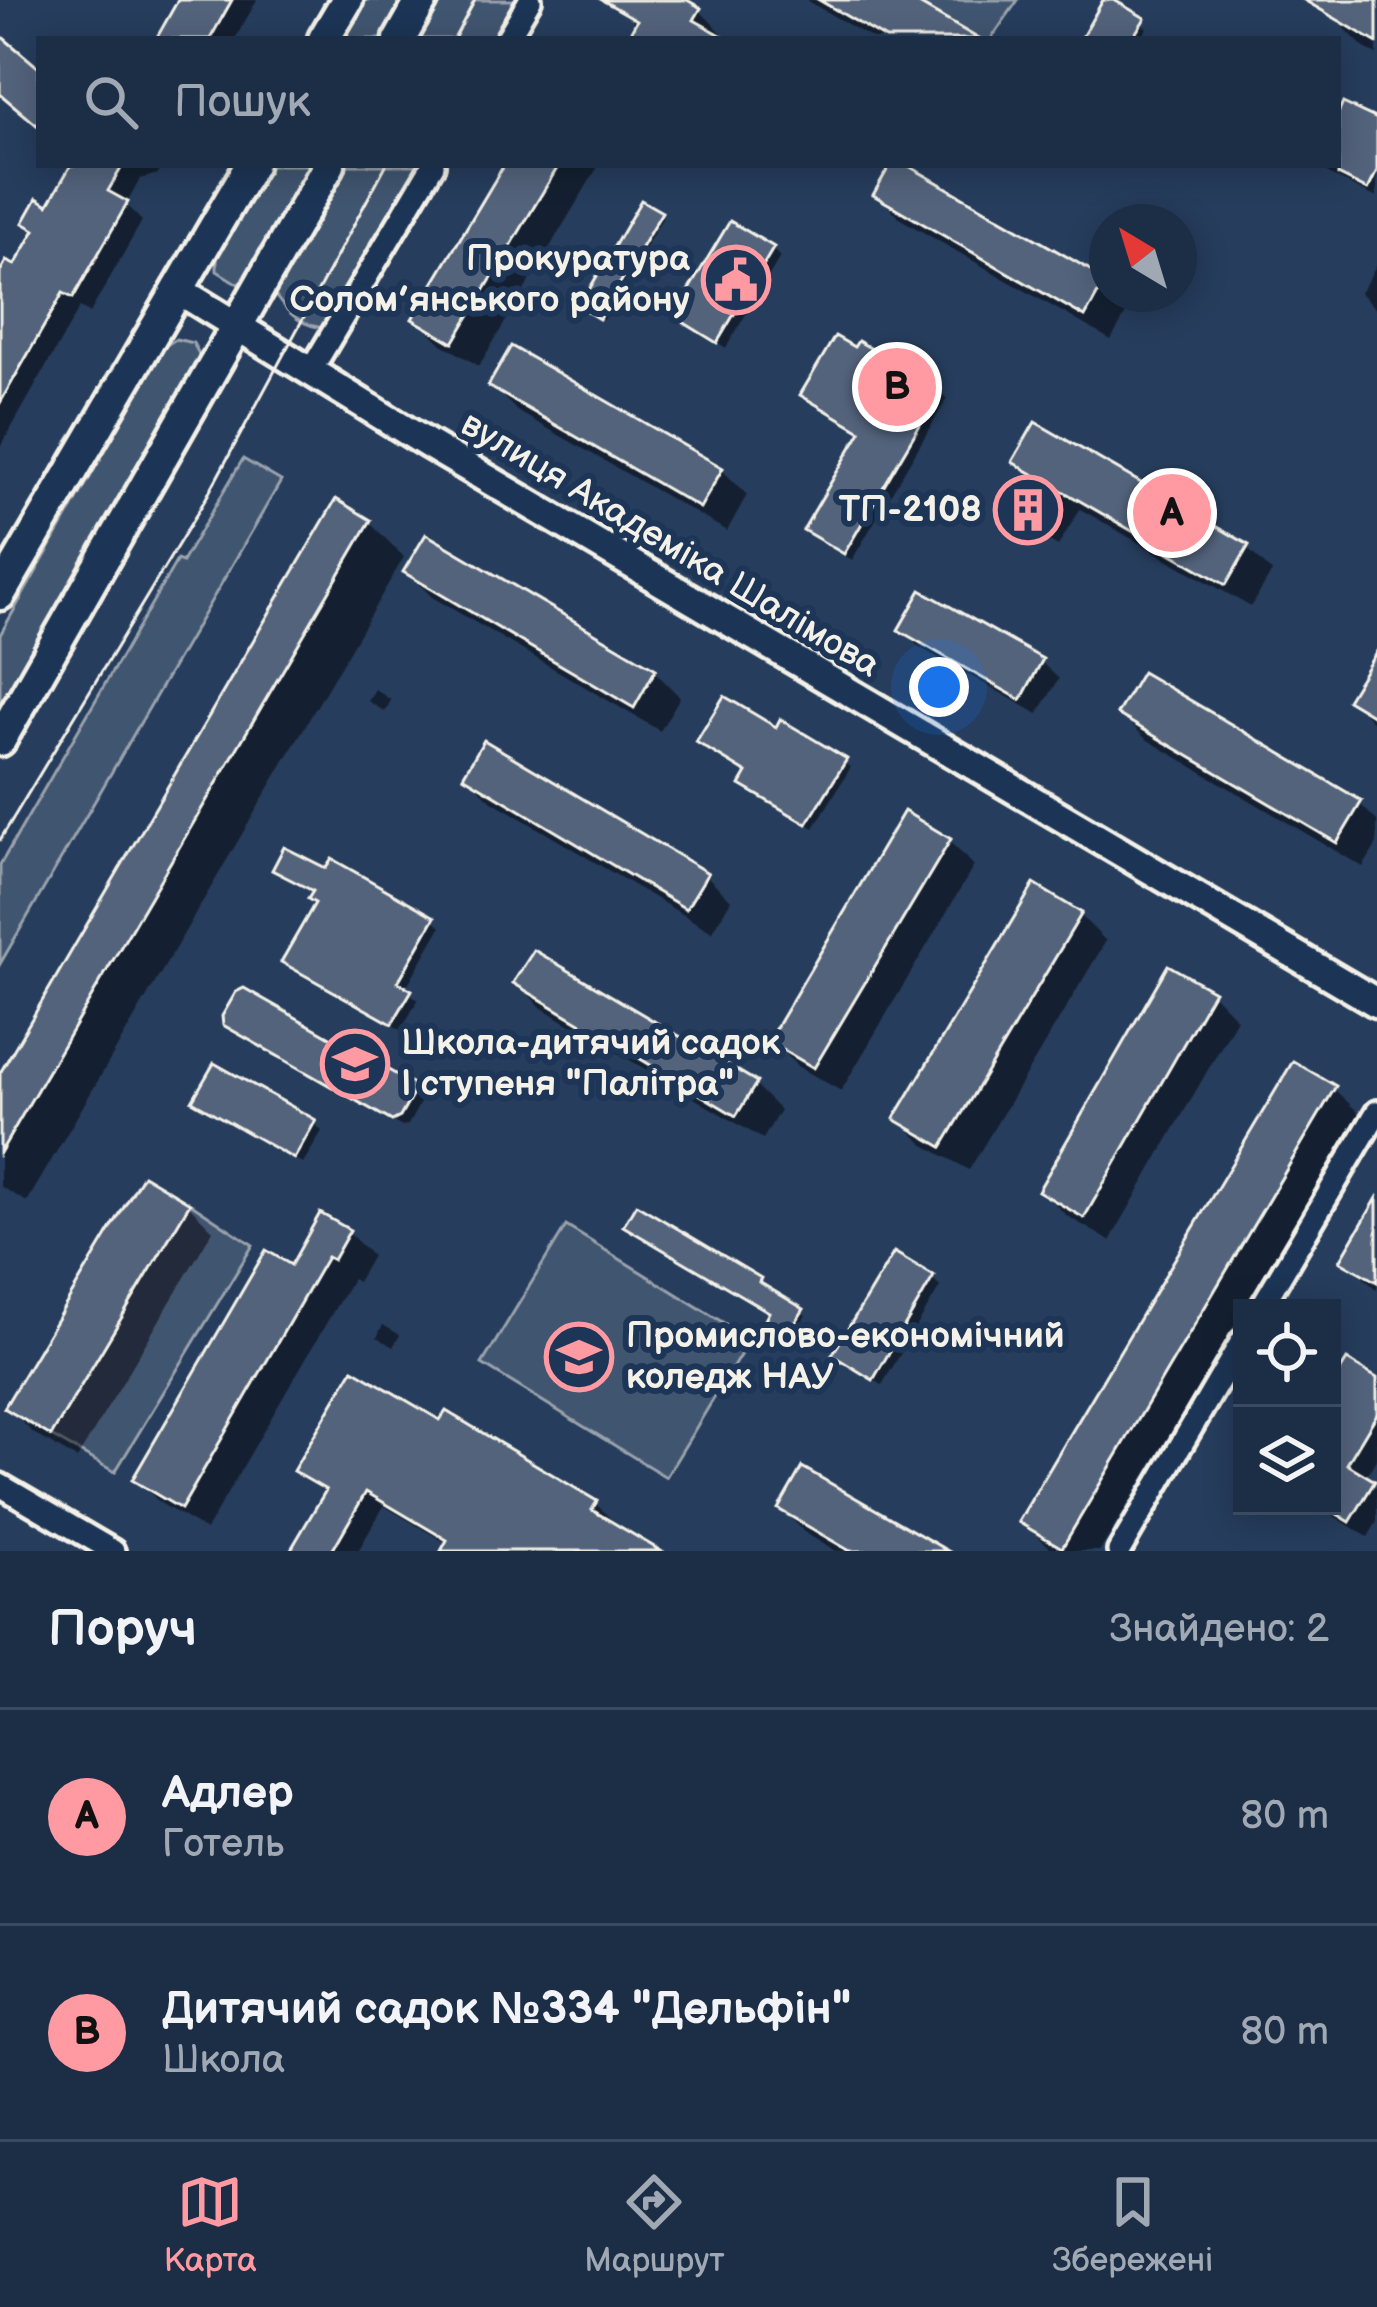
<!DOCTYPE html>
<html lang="uk">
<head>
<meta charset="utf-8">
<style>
	:root { --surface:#1c2e46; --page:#25364d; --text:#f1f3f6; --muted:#a0a8b3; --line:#3a4a5f; --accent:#ff9aa2 }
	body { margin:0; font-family:"Balsamiq Sans",sans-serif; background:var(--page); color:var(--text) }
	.controls { position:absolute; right:36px; bottom:36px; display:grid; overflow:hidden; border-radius:0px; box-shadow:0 6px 30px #0003 }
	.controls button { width:108px; height:108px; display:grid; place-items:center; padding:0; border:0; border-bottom:3px solid var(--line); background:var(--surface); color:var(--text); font:60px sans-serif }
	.compass { position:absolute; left:1089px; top:204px; width:108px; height:108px; border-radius:50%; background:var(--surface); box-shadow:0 6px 30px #0003; rotate:322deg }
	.you { position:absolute; left:939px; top:687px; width:42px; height:42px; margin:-30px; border:9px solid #fff; border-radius:50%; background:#1a73e8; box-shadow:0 0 0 18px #1a73e833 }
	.badge { display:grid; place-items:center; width:78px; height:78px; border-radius:50%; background:var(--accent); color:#111; font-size:39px; font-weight:700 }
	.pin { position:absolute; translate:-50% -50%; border:6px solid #fff; box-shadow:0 3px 12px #0006 }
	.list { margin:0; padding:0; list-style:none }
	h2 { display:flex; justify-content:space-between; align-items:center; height:156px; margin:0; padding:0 48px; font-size:51px }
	h2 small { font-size:39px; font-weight:400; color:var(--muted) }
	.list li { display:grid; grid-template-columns:78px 1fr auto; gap:36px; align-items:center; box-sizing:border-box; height:216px; padding:0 48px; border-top:3px solid var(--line) }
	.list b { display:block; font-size:45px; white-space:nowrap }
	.list p { margin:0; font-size:39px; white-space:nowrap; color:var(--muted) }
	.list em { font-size:39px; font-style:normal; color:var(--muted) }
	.icon { flex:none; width:66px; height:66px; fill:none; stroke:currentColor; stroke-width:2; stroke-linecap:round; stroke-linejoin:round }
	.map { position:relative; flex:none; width:1377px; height:1551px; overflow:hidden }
	.search { position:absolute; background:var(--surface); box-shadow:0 6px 30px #0003; left:36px; right:36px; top:36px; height:132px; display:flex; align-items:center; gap:30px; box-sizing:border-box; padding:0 42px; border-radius:0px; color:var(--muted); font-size:45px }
	.sheet { height:588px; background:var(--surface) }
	nav { display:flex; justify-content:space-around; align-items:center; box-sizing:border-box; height:168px; border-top:3px solid var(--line); background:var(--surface); font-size:33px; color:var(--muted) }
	nav a { display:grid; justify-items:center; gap:6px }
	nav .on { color:var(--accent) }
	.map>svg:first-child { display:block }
	.green { fill:#40546f; stroke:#9aa2ac; stroke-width:3 }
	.shadow { fill:#0007 }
	.building { fill:#52647b; stroke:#f4f1e8; stroke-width:3 }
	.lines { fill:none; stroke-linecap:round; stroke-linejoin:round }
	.minor-casing { stroke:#f4f1e8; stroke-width:30 }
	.tertiary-casing { stroke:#f4f1e8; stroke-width:36 }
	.secondary-casing { stroke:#f4f1e8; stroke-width:39 }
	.minor { stroke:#1d3557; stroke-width:21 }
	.tertiary { stroke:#1d3557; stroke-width:27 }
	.secondary { stroke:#1d3557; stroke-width:30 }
	.tram { stroke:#f4f1e8; stroke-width:3 }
	.labels { text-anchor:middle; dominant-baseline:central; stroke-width:12; stroke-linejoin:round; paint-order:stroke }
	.poi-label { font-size:36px; font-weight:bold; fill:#f4f1e8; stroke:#1d3557; text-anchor:end }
	.street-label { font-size:36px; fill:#f4f1e8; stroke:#1d3557 }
</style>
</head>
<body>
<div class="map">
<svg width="1377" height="1551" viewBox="0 0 1377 1551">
	<rect width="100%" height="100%" fill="#263d5d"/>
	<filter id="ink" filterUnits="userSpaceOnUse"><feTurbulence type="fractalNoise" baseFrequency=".00833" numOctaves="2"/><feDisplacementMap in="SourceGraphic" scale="24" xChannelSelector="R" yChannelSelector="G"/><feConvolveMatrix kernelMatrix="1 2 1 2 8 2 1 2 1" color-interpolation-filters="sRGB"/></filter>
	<g filter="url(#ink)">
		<g class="green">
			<polygon points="363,0 409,0 387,39 341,39"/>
			<polygon points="442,0 519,0 497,39 420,39"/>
			<polygon points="912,0 1018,0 991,39 979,39"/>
			<polygon points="270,165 314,165 250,277 238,284 217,271 217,257"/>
			<path d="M347 165H424L329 328C303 328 288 314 274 294Z"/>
			<polygon points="176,339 193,343 199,354 197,366 0,719 0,635 165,346"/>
			<polygon points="243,459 281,481 0,964 0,865 177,560 182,562"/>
			<polygon points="190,1203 253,1245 115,1472 51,1436"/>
			<polygon points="566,1226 750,1339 666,1477 482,1364"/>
		</g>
		<g class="shadow">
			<polygon points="177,0 257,0 235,39 155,39"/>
			<polygon points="624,0 681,0 699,10 728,39 640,39 633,32 637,25 620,7"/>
			<polygon points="806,0 906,0 973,39 873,39"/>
			<polygon points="1108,0 1147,28 1141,39 1084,39"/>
			<polygon points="1334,0 1377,0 1377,55 1363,47 1328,11"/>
			<polygon points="1338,121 1377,122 1377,198 1330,175 1320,165 1338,165"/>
			<polygon points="74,165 163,165 158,174 140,179 126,205 142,221 90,313 80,307 0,448 0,278 16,269 37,233 26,223 50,209"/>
			<polygon points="507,165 599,165 479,366 442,344 416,319"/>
			<polygon points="894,165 901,165 1104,282 1107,294 1117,294 1130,307 1111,340 902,220 877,195"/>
			<polygon points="660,214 663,217 603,320 586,310"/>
			<polygon points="772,249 780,257 726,348 677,316"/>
			<polygon points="1377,265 1377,310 1360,293"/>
			<polygon points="492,386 722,470 747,495 727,531 517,411"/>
			<polygon points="939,391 947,399 852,560 814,538 806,530 863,433 804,394"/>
			<polygon points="1016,461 1247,548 1272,572 1251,607 1080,509 1058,546 1042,537 1018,512 1036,481"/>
			<polygon points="369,522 404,557 27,1202 0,1186 0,1079"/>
			<polygon points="407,572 654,671 680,697 660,731 432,597"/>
			<polygon points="902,630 1041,662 1059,679 1038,714 919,647"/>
			<polygon points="1377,656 1377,726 1351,700"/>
			<polygon points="375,689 391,700 385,712 368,701"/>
			<polygon points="1121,714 1360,804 1377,821 1377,844 1363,867 1146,739"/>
			<polygon points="777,731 851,767 814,828 750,790"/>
			<polygon points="466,776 706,875 731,900 712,932 492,801"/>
			<polygon points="949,841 974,866 841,1091 797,1066 772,1040"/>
			<polygon points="276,869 433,920 441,927 405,989 418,1000 401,1030 285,961 318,904 315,893"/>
			<polygon points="1080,915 1106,941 969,1170 923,1144 898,1118"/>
			<polygon points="517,983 755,1085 780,1110 763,1139 542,1008"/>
			<polygon points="1212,993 1237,1019 1110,1241 1067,1216 1042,1191"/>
			<polygon points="226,1023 411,1086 420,1095 420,1103 408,1125 402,1127 234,1032"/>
			<polygon points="1294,1065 1334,1089 1360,1114 1100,1551 1054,1551 1022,1522"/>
			<polygon points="196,1100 314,1123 322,1131 303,1164"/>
			<polygon points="1377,1204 1377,1290 1344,1260"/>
			<polygon points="188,1205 213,1230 77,1459 33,1433 8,1408"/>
			<polygon points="630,1230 759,1280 761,1287 806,1315 792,1338 771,1325 772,1313"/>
			<polygon points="348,1232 372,1256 357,1282 352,1279 206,1530 160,1503 136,1479 292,1269"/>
			<polygon points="932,1279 940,1287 882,1385 836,1355"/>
			<polygon points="383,1325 400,1335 393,1347 377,1337"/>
			<polygon points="1377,1382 1377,1458 1365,1478 1377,1488 1377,1522 1368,1537 1317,1506 1332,1506 1332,1390"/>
			<polygon points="441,1424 595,1503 612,1520 610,1524 655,1551 444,1551 448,1544 384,1506 358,1551 293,1551 327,1495 297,1470"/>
			<polygon points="781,1509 942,1551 836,1551 807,1534"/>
		</g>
		<g class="building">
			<polygon points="178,0 232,0 210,39 156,39"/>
			<polygon points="602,0 687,0 701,8 694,20 728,39 641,39 630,33 637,20"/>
			<polygon points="819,0 912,0 979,39 886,39"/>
			<polygon points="1103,0 1114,0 1145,18 1132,39 1081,39"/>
			<polygon points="1304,0 1377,0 1377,43"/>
			<polygon points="0,35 39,68 39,127 0,94"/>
			<polygon points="1343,103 1377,119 1377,171 1368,190 1338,175 1338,114"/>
			<polygon points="71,165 123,165 108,191 128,202 73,298 63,293 0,403 0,272 6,261 15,265 35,230 23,223 37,198 48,205"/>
			<polygon points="504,165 559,165 453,343 412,319"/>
			<polygon points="890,165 907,165 1106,279 1085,317 873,195"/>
			<polygon points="641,200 662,212 599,319 579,307"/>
			<polygon points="730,221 774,247 717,343 673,316"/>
			<polygon points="835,336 854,347 858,341 941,389 844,554 803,530 861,431 800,395"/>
			<polygon points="511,346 723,468 700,508 488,386"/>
			<polygon points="1035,422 1249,545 1226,585 1054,486 1033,523 1014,513 1036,476 1012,462"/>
			<polygon points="336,499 371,520 0,1153 0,1073"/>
			<polygon points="426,534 656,669 634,708 403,572"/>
			<polygon points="921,590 1043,659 1021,700 898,630"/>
			<polygon points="1377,651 1377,718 1347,700"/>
			<polygon points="1142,672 1362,801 1337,843 1117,714"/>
			<polygon points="724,696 776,727 780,719 847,759 807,824 740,785 747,773 696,742"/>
			<polygon points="484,740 708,873 686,909 463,776"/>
			<polygon points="904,811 951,839 814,1068 768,1041"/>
			<polygon points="284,847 326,868 332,859 435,917 398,982 412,990 392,1024 281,962 315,903 308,899 313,891 272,870"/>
			<polygon points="1034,884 1082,913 942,1147 894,1119"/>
			<polygon points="534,950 757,1082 736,1116 513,983"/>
			<polygon points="1168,965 1214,991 1084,1218 1038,1191"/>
			<polygon points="244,988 413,1084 413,1094 400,1117 392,1121 223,1025 222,1016 236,992"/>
			<polygon points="1293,1061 1336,1086 1062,1548 1018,1522"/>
			<polygon points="214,1063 316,1120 294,1159 192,1101"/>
			<polygon points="143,1175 190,1203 51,1436 4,1408"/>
			<polygon points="1377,1198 1377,1282 1340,1261"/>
			<polygon points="636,1204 761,1278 759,1282 804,1309 787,1336 764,1322 769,1312 623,1226"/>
			<polygon points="320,1213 350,1230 333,1260 327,1257 181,1509 132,1480 266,1250 291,1265"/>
			<polygon points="894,1252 934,1276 873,1380 832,1355"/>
			<polygon points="1347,1360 1377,1378 1377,1414 1347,1464 1375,1481 1350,1522 1332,1511 1332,1384"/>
			<polygon points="353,1369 440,1420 446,1411 597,1501 592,1510 661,1551 441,1551 447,1540 366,1492 332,1551 290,1551 326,1490 293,1471"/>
			<polygon points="802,1467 948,1551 850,1551 778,1509"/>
		</g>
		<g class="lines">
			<defs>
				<g id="minor">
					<polyline points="507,39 530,0"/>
					<polyline points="310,372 433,165"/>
					<polyline points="1261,1308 1377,1112"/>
					<polyline points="0,1485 113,1551"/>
					<polyline points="1119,1551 1242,1341"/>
				</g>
				<polyline id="tertiary" points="177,289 428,444 1377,1003"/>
				<g id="secondary">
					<polyline points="324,39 347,0"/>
					<polyline points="400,39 422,0"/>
					<polyline points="0,594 251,165"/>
					<polyline points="0,740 329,165"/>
				</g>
			</defs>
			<use href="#minor" class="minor-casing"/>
			<use href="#tertiary" class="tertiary-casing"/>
			<use href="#secondary" class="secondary-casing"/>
			<use href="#minor" class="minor"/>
			<use href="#tertiary" class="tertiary"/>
			<use href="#secondary" class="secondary"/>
			<g class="tram">
				<polyline points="454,39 475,0"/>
				<polyline points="0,840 205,500 386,165"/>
			</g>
		</g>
	</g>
	<defs>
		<symbol id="civic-ring" viewBox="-11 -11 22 22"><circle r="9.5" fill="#1d3557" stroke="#ff9aa2" stroke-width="1.5"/><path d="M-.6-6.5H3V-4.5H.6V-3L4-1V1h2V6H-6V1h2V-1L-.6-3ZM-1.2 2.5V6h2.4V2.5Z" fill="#ff9aa2"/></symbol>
		<symbol id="building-ring" viewBox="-11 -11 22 22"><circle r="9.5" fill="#1d3557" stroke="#ff9aa2" stroke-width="1.5"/><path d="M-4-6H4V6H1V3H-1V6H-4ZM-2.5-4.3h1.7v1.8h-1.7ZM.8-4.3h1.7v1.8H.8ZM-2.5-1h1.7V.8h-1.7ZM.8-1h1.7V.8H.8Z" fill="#ff9aa2"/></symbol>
		<symbol id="school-ring" viewBox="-11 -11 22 22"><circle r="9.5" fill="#1d3557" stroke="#ff9aa2" stroke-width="1.5"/><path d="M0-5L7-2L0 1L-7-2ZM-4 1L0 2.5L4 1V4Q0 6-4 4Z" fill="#ff9aa2"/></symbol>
		<symbol id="university-ring" viewBox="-11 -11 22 22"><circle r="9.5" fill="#1d3557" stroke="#ff9aa2" stroke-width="1.5"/><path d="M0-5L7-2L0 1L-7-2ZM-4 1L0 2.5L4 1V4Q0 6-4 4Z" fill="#ff9aa2"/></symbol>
	</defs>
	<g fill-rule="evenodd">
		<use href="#civic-ring" x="698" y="242" width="76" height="76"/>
		<use href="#building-ring" x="990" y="472" width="76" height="76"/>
		<use href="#school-ring" x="317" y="1026" width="76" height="76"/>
		<use href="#university-ring" x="541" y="1319" width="76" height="76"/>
	</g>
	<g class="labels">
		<g class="poi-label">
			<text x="690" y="259">Прокуратура<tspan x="690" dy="41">Солом’янського району</tspan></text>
			<text x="982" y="510">ТП-2108</text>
			<text x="401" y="1043" text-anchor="start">Школа-дитячий садок<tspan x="401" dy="41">І ступеня "Палітра"</tspan></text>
			<text x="626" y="1336" text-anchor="start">Промислово-економічний<tspan x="626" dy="41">коледж НАУ</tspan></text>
		</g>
		<g class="street-label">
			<text transform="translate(670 545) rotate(31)">вулиця Академіка Шалімова</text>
		</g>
	</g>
</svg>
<div class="controls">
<button><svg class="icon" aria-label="locate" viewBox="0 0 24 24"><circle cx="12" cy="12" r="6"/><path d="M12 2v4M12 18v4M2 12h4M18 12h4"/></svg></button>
<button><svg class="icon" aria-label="layers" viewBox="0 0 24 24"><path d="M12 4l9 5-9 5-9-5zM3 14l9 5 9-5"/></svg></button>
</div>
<svg class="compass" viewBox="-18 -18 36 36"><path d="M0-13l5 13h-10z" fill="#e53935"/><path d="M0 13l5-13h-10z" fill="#a0a8b3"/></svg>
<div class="you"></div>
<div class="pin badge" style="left:1172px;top:513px">A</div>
<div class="pin badge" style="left:897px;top:387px">B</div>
<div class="search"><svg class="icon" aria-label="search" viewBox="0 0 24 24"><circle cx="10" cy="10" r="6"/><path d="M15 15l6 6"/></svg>Пошук</div>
</div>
<section class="sheet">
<h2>Поруч<small>Знайдено: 2</small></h2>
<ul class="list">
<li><span class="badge">A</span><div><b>Адлер</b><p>Готель</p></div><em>80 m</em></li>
<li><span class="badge">B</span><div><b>Дитячий садок №334 &quot;Дельфін&quot;</b><p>Школа</p></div><em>80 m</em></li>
</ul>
</section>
<nav>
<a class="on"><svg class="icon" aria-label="map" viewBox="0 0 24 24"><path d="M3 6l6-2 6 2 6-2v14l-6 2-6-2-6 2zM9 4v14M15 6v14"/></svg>Карта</a>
<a><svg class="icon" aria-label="directions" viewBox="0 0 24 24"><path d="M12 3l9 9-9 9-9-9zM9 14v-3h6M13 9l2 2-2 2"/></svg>Маршрут</a>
<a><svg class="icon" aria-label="saved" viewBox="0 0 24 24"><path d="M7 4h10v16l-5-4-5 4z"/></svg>Збережені</a>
</nav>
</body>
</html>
